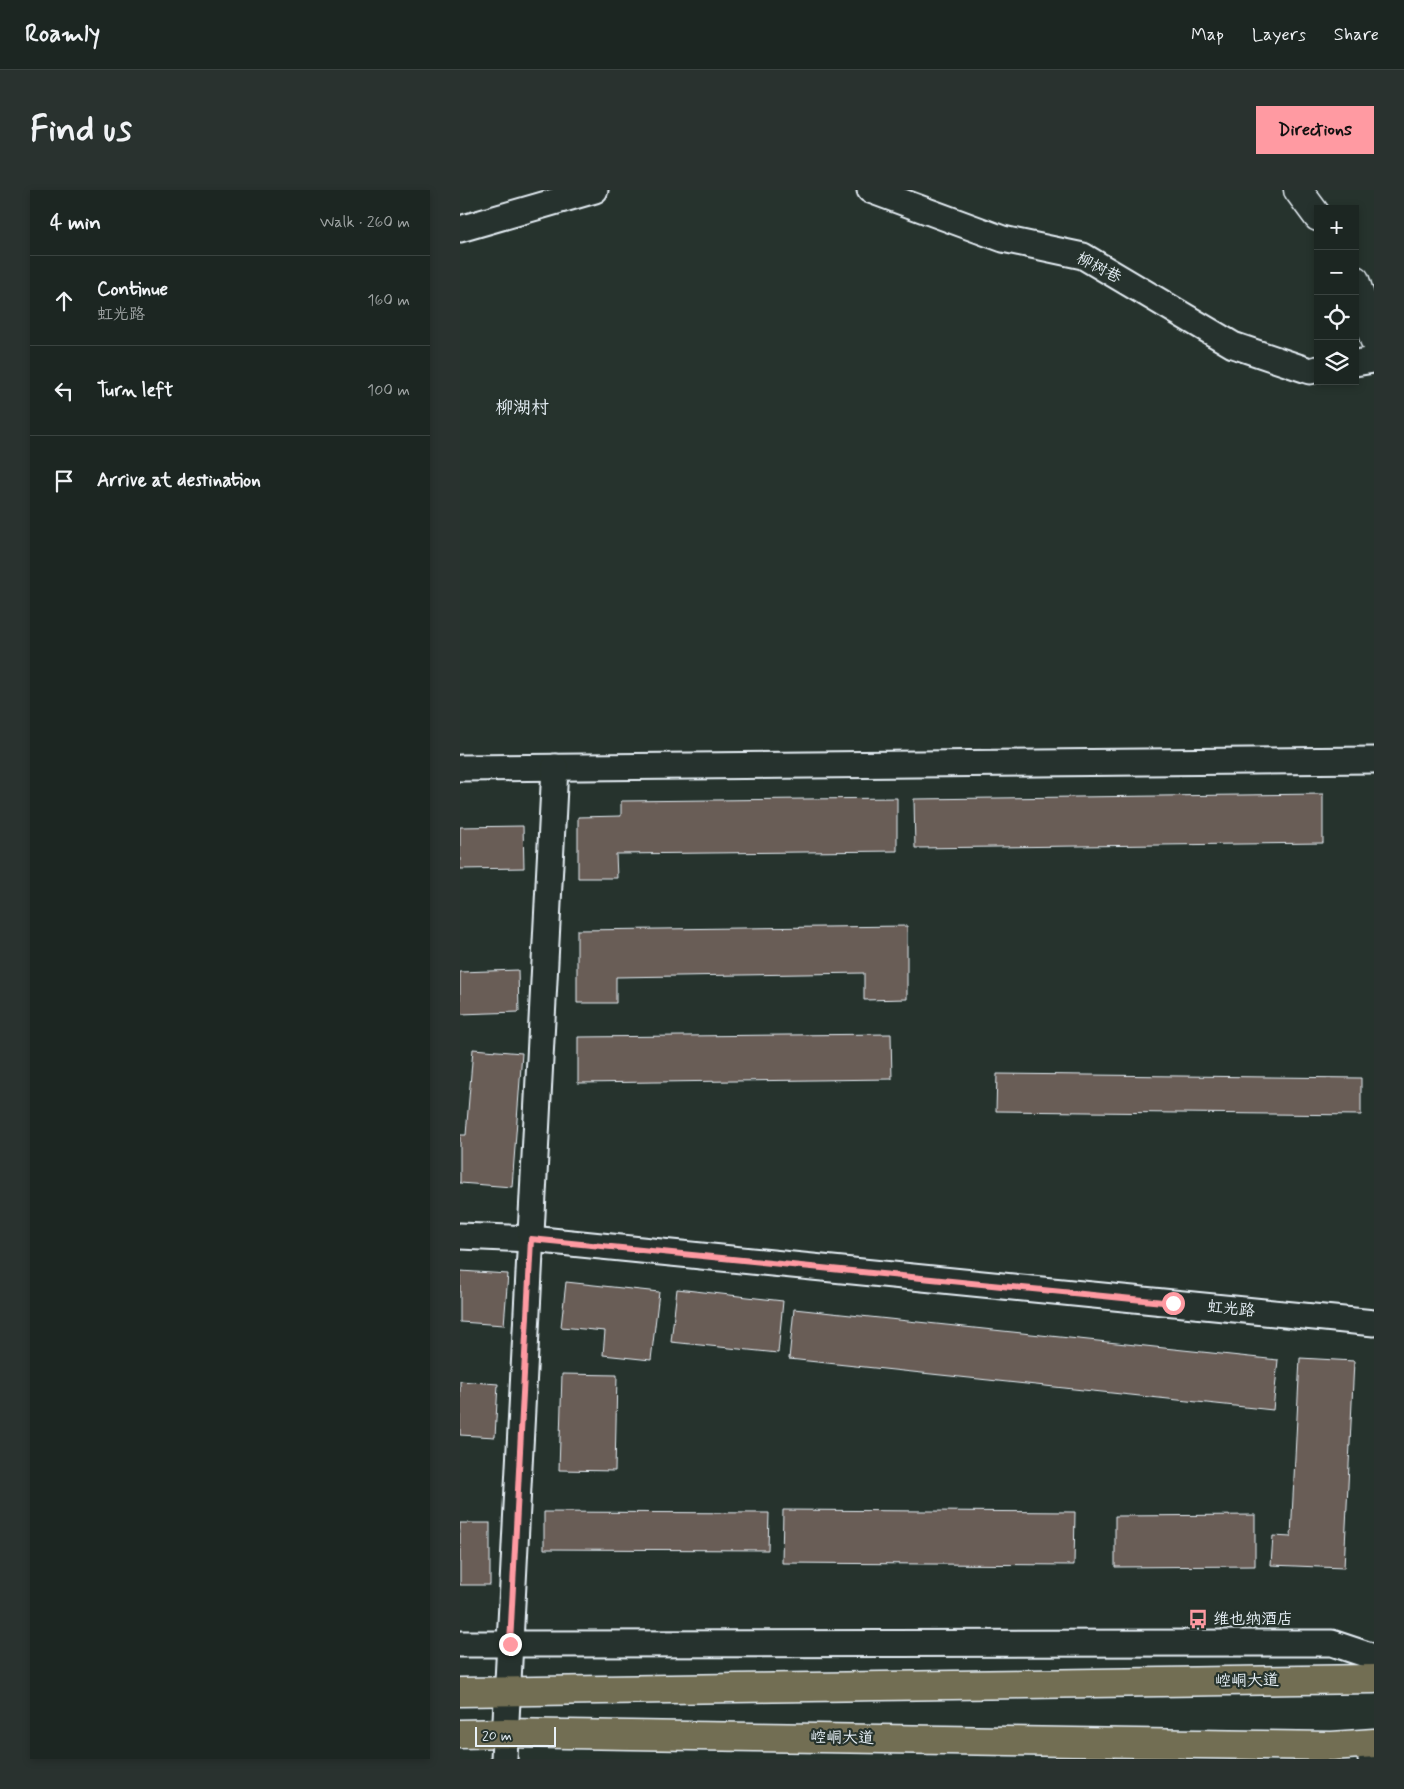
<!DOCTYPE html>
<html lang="en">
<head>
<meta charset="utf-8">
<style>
	:root { --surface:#1c2622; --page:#29322f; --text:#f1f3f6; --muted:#a0a5a5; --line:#3a4340; --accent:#ff9aa2 }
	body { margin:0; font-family:Mynerve,"LXGW WenKai TC",sans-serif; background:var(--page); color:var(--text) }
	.controls { position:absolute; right:15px; top:15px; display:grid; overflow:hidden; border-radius:0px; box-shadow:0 2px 8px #0003 }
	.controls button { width:45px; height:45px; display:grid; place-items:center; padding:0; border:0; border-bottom:1px solid var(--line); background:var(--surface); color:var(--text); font:25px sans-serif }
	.scale { position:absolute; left:15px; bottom:12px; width:81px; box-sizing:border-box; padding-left:5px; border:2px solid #e8f1f8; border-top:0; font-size:14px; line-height:18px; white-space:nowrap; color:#e8f1f8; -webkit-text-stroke:4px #26332d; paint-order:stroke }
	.stop { position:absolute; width:15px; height:15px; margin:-11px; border:4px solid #ff9aa2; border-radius:50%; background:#fff }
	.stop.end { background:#ff9aa2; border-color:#fff; box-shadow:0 1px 5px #0008 }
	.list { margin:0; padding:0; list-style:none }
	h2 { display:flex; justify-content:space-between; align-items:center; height:65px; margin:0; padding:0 20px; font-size:21px }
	h2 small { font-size:16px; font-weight:400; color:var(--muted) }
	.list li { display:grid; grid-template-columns:32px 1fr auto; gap:15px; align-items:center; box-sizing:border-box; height:90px; padding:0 20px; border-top:1px solid var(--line) }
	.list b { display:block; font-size:19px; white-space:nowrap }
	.list p { margin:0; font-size:16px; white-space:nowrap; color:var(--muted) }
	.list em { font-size:16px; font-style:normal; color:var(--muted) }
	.icon { flex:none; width:28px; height:28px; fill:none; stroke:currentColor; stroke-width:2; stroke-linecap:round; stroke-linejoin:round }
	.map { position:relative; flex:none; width:914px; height:1569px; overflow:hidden; border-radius:0px }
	header { display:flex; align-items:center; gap:30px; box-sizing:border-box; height:70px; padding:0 25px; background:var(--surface); border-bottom:1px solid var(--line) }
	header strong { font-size:24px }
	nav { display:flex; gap:28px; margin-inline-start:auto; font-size:18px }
	.intro { display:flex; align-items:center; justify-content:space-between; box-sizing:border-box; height:120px; padding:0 30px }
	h1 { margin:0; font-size:35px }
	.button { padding:12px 22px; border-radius:0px; background:var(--accent); color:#111; font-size:18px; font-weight:700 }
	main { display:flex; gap:30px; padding:0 30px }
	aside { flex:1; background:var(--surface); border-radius:0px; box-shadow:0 2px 8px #0003 }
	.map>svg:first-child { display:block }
	.building { fill:#695d56; stroke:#e8f1f8 }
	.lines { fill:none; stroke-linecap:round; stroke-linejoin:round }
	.street-casing { stroke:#e8f1f8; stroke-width:29 }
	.secondary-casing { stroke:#e8f1f8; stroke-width:31 }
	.primary-casing { stroke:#e8f1f8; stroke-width:31 }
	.street { stroke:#26332d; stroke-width:25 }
	.secondary { stroke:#26332d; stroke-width:28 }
	.primary { stroke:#726e52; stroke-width:28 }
	.route { stroke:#ff9aa2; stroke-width:6 }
	.labels { text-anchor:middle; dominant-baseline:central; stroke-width:4.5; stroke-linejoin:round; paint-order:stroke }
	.street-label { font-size:16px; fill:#e8f1f8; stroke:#26332d }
	.poi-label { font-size:16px; fill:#e8f1f8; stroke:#26332d; text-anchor:start }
	.neighbourhood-label { font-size:18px; fill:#e8f1f8; stroke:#26332d }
</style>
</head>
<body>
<header>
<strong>Roamly</strong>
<nav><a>Map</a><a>Layers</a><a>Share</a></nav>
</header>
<div class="intro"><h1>Find us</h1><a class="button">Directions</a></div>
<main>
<aside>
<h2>4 min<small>Walk · 260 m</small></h2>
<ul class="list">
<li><svg class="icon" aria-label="ahead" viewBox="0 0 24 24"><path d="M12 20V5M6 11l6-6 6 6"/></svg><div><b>Continue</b><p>虹光路</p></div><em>160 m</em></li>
<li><svg class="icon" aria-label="left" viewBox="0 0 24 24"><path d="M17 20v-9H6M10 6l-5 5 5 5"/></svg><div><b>Turn left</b></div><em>100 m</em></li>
<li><svg class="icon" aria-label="arrive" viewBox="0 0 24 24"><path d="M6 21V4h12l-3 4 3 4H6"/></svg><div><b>Arrive at destination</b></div></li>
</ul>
</aside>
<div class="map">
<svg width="914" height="1569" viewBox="0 0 914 1569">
	<rect width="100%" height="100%" fill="#26332d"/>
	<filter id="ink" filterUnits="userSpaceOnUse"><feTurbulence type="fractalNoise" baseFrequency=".02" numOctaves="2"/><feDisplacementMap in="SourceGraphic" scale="10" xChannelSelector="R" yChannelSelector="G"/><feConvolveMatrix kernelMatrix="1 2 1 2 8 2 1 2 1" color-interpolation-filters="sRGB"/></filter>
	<g filter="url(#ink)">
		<g class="building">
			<polygon points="863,604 863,653 455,658 454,609"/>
			<polygon points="437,608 437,661 156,664 157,688 118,688 118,627 161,626 161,611"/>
			<polygon points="63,636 64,678 0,679 0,637"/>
			<polygon points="447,736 447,809 404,810 404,783 156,787 156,813 117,813 117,740"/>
			<polygon points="58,780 59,822 0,824 0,782"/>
			<polygon points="431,844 432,889 118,893 118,847"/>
			<polygon points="13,859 62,863 52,997 0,993 0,945 6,945"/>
			<polygon points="537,884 901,888 901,925 536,921"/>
			<polygon points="0,1081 48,1084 44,1135 0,1132"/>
			<polygon points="106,1092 199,1102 191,1170 143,1165 145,1141 101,1137"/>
			<polygon points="217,1099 323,1111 318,1163 211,1152"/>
			<polygon points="334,1119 818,1170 813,1220 329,1169"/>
			<polygon points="840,1168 894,1171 884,1378 811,1375 813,1346 831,1347"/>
			<polygon points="102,1184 157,1185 155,1281 99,1280"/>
			<polygon points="0,1191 38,1194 35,1247 0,1245"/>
			<polygon points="323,1320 615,1322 614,1375 322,1373"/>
			<polygon points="84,1322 309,1323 308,1360 84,1359"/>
			<polygon points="795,1325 795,1376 655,1377 655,1326"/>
			<rect x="0" y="1333" width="30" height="62"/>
		</g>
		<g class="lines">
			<defs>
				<g id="street">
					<polyline points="410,0 543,49 623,66 773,155 850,181 858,179"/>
					<polyline points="0,39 135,0"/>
					<polyline points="895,173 914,170"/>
					<polyline points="0,578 914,570"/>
					<polyline points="0,1046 71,1049 914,1133"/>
					<polyline points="0,1454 872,1453 914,1467"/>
					<polyline points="44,1569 95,577"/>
					<polyline points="911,1569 914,1568"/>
				</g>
				<g id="secondary">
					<polyline points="838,0 858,27"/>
					<polyline points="895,90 914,149"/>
				</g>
				<g id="primary">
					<polyline points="0,1502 914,1489"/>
					<polyline points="0,1544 46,1543 872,1556 914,1553"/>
				</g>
			</defs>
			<use href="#street" class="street-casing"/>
			<use href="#secondary" class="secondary-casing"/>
			<use href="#primary" class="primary-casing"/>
			<use href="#street" class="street"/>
			<use href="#secondary" class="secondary"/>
			<use href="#primary" class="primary"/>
		</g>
	</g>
	<g class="lines" filter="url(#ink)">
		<polyline class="route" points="50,1454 71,1049 713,1113"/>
	</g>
	<defs>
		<symbol id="bus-bare" viewBox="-9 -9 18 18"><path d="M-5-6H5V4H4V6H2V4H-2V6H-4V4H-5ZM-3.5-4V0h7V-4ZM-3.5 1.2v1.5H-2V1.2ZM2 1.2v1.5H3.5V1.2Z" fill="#ff9aa2" stroke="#26332d" stroke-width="2.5" paint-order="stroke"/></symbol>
	</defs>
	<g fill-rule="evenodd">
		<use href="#bus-bare" x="724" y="1415" width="28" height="28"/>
	</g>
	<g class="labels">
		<g class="street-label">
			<text transform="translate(639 78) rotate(27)">柳树巷</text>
			<text transform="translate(771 1119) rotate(6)">虹光路</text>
			<text transform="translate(787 1491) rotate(-1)">崆峒大道</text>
			<text transform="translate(382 1548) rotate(1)">崆峒大道</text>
		</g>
		<g class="poi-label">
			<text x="753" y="1429">维也纳酒店</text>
		</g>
		<g class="neighbourhood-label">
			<text x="62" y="218">柳湖村</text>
		</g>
	</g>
</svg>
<div class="controls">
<button>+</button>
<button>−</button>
<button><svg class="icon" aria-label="locate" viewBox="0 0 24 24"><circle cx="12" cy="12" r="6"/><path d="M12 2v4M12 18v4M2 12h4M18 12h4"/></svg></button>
<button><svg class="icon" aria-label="layers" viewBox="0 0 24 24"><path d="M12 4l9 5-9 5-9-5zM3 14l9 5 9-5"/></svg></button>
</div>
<div class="scale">20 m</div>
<div class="stop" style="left:713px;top:1113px"></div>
<div class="stop end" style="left:50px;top:1454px"></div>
</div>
</main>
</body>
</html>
